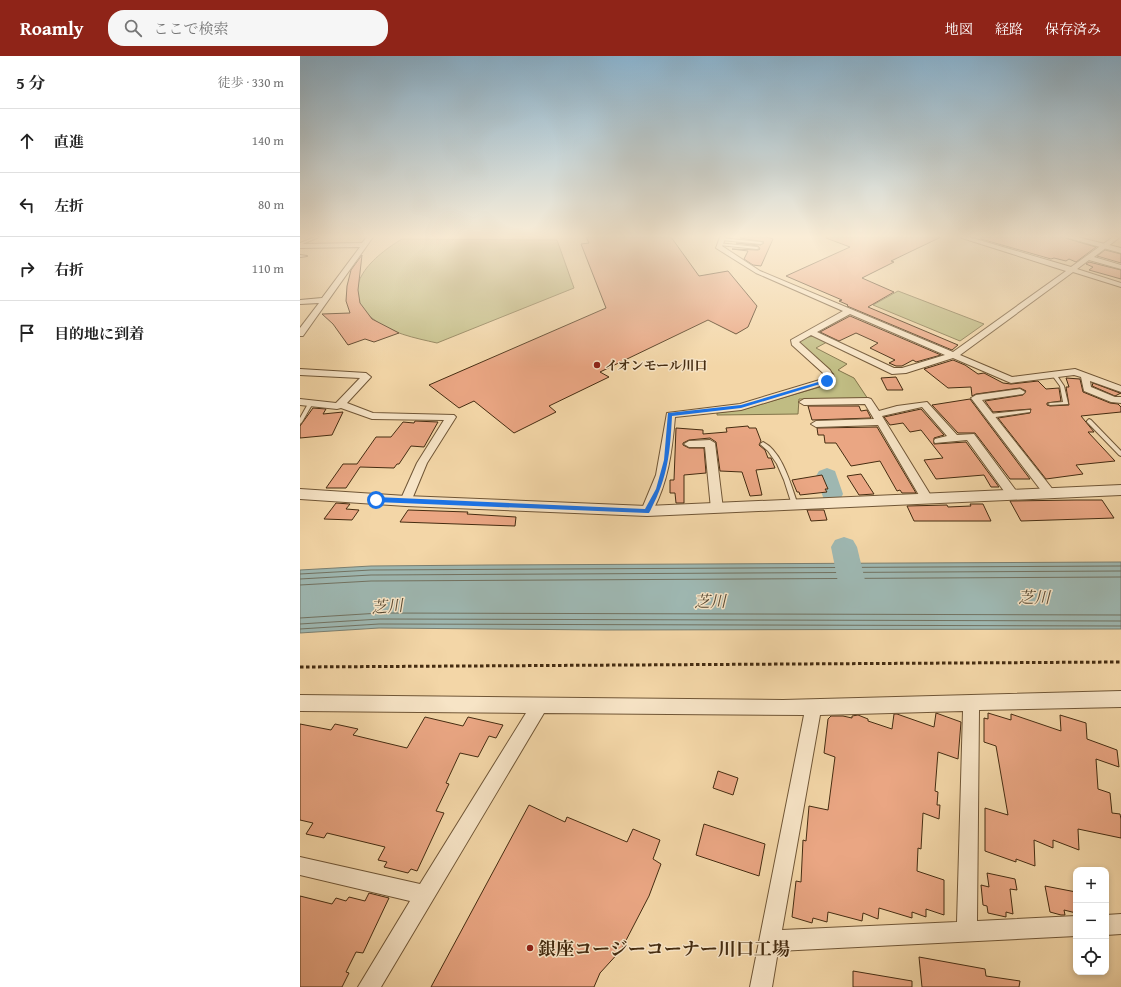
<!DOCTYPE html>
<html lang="ja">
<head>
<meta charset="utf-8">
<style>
	:root { --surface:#fff; --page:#f6f6f6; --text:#222; --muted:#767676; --line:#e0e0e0; --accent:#8f2418 }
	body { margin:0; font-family:"Gentium Book Plus","Noto Serif JP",serif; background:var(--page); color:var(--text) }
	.controls { position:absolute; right:12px; bottom:12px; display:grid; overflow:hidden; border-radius:8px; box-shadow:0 2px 6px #0003 }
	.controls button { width:36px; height:36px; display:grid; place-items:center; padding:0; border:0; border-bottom:1px solid var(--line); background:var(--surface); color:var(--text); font:20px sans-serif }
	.stop { position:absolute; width:12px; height:12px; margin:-9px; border:3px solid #1a73e8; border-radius:50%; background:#fff }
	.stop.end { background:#1a73e8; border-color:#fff; box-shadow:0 1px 4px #0008 }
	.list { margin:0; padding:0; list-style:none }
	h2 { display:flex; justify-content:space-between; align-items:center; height:52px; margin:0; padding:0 16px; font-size:17px }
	h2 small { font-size:13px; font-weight:400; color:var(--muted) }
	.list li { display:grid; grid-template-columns:26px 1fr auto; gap:12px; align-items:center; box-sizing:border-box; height:64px; padding:0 16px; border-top:1px solid var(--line) }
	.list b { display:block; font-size:15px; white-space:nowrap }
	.list em { font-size:13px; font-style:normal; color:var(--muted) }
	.icon { flex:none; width:22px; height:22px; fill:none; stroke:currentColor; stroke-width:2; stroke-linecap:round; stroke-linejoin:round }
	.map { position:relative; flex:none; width:821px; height:931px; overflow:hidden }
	header { display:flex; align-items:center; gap:24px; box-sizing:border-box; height:56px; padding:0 20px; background:var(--accent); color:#fff }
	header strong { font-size:19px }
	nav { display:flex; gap:22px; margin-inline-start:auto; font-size:14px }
	.search { width:280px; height:36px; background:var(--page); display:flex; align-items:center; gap:10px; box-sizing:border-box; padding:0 14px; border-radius:16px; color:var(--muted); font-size:15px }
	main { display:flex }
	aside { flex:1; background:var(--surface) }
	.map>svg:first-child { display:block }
	.green { fill:#c0bc83; stroke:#82744a }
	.water { fill:#9eb7b1; stroke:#7a7f71 }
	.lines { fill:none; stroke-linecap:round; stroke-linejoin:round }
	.shore { stroke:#727261; stroke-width:1 }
	.river { fill:#9eb7b1; fill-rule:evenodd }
	.building { fill:#eaa683; stroke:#452c11 }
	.service-casing { stroke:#705636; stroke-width:2 }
	.minor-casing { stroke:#705636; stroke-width:2 }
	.tertiary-casing { stroke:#705636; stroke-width:2 }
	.path { stroke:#452c11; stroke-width:3; stroke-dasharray:3.5 2.5; stroke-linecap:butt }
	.service { fill:#f7e4c6; fill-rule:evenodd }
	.minor { fill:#f7e4c6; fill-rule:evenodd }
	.tertiary { fill:#f7e4c6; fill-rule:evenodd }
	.route { fill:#1a73e8 }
	.poi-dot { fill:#8f2418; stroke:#f7e4c6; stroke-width:1.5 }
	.labels { text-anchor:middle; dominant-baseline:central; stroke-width:3; stroke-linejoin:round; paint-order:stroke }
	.far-poi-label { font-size:13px; font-weight:bold; fill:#452c11; stroke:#f7e4c6; text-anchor:start }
	.water-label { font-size:16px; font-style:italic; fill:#574831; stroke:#f7e4c6 }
	.near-poi-label { font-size:18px; font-weight:bold; fill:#452c11; stroke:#f7e4c6; text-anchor:start }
</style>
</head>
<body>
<header>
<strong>Roamly</strong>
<div class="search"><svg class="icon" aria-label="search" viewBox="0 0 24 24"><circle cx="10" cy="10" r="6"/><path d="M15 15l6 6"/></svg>ここで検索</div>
<nav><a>地図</a><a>経路</a><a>保存済み</a></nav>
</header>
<main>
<aside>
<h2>5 分<small>徒歩 · 330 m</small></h2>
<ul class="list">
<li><svg class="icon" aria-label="ahead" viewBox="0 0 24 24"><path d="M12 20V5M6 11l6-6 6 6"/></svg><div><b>直進</b></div><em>140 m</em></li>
<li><svg class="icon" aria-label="left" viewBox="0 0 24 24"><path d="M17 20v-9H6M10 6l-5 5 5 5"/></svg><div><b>左折</b></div><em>80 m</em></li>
<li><svg class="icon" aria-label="right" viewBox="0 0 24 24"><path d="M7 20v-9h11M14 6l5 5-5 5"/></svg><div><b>右折</b></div><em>110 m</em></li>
<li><svg class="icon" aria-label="arrive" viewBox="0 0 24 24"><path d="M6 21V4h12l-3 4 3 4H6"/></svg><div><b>目的地に到着</b></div></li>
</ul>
</aside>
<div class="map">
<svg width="821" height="931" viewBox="0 0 821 931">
	<rect width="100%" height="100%" fill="#f3d6a7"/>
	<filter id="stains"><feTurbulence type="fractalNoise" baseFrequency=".005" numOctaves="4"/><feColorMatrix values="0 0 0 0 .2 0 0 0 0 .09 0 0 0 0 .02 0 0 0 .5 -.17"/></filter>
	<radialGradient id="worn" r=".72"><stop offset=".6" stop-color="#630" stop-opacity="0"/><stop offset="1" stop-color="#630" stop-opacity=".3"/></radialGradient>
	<g class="green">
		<path d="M102 183 257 184 274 232 137 287C115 282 89 277 72 262 35 232 75 199 102 183Z"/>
		<polygon points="598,235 684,268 660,285 573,249"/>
		<polygon points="514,280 527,286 516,292 547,308 538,314 554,322 568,343 499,343 498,358 417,359 417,357 445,353 530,328 534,318 500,288 501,284 508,281"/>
	</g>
	<polygon class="water" points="821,506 821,573 305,574 79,572 0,577 0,514 71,510 189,509"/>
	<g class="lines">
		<g class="shore">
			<polyline points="0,518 71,514 821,510"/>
			<polyline points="0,523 71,519 821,515"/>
			<polyline points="0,529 71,525 821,521"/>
			<polyline points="0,562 80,557 821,559"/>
			<polyline points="0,568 80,563 821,565"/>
			<polyline points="0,573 79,568 821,570"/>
		</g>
		<g class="river">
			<polygon points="527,412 535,415 543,438 540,444 532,446 524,444 516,420 519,415"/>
			<polygon points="544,481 553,484 557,491 569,541 565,549 555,552 545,549 541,541 531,491 535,484"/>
		</g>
	</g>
	<g class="building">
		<polygon points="286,181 371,181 399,220 428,215 457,250 448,271 436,278 408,264 300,316 309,321 249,350 256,356 214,377 174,345 159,352 129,329 306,252 281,188 289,187"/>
		<polygon points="441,181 467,181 473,183 461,210 453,209 444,203 448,195 432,193 458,194 460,193 458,190 436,187 461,189 464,186 440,182"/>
		<polygon points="526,181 641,181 591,205 594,206 562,222 594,236 568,251 658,289 652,294 547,250 548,249 539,245 542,244 486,220 550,191 526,182"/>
		<polygon points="681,181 764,181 765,182 796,191 776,206 769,203 766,205 754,202 751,203 681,183"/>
		<polygon points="805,194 821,198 821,207 797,200"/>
		<polygon points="62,199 58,234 60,247 72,263 99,277 74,286 65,283 48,289 33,268 22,258 50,257 46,245 47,230 51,214"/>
		<polygon points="789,206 821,214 821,223 789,214 793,211 786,208"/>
		<polygon points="550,260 641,299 616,306 613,304 602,310 596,310 589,307 595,304 570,292 578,287 556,277 539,285 520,276"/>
		<polygon points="653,304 665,309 678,318 684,317 703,327 711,328 738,325 746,333 759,332 761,345 747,347 747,349 750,350 769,349 766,331 769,331 766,322 780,323 783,336 810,347 818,348 821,351 821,356 781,360 794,376 788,376 815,405 776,409 783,418 746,423 698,362 730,357 731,353 693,356 685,345 723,339 726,335 720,332 676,338 672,340 671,331 648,332 624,313"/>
		<polygon points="596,321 603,334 587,334 581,322"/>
		<polygon points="793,327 820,337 821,337 815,340 792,330"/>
		<polygon points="670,343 730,423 710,423 675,377 658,377 632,349"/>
		<polygon points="508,350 559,350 561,355 567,354 571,362 512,364"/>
		<polygon points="13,352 26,353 23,358 43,356 32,379 0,382 0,370"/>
		<polygon points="621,353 644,379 634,382 634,388 666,386 699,431 691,431 684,419 636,423 624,404 643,402 621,374 610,376 603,367 590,369 584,361"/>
		<polygon points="115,365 138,366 124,391 111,390 99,408 97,408 94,412 60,411 46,432 26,432 43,408 57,408 76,381 91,381 103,366 114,367"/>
		<polygon points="448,370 449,372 456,372 461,385 459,389 465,394 468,402 471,402 475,412 456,414 462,439 450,440 442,416 420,415 416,386 410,382 389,384 383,387 383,389 389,392 404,392 406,417 384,419 384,447 376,447 375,437 370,437 370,424 374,424 376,372 403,374 403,378 427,376 426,372"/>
		<polygon points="577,371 616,437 602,437 600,434 597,435 580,405 551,410 536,387 525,387 524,379 518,379 517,372"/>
		<polygon points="561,418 574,438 559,439 547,420"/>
		<polygon points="522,419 528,433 525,433 527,436 500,439 499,436 497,436 492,424"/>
		<polygon points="776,444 802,444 814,462 721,465 710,445"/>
		<polygon points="36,447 50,448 46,453 59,454 52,464 24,463"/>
		<polygon points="670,448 683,448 691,465 614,465 607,450 647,449 648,451 671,450"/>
		<polygon points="108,454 168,456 167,458 216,461 215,470 100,466"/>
		<polygon points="507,454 524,454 527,464 511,465"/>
		<polygon points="636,657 661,666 658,703 638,696 635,735 638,736 637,749 640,749 639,763 623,757 621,793 618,792 617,815 644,824 644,859 626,853 626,861 612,856 612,862 579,852 578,863 563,857 562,865 528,856 527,866 513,862 512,867 492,861 496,825 501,826 503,784 506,785 509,750 528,754 535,701 524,697 528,663 531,660 543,660 552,662 552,660 558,659 568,663 568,665 592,673 594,658 597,658 634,671"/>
		<polygon points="688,657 711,664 711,658 761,675 760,659 786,667 787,683 817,694 819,711 796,703 798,733 810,737 812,757 820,758 821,763 821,782 778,773 779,794 753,784 753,792 734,784 735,810 716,803 716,806 685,795 685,752 708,759 696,690 684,686 684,662 688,663"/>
		<polygon points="125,661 163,670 168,661 203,669 196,682 189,680 178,701 160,697 146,727 149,728 136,755 144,757 117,815 111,813 108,817 84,811 87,806 78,804 85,791 27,777 24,782 6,778 13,767 0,764 0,668 31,674 35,668 58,673 53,679 107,692"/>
		<polygon points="418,715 438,722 433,739 413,732"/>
		<polygon points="229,749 265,766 267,761 327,786 333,773 360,784 353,803 361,808 349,840 321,894 300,917 294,931 131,931"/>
		<polygon points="404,768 465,788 459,820 396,799"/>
		<polygon points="687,817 715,823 717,834 710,833 713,858 706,856 706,861 688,857 687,850 683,849 681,829 689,831"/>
		<polygon points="745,830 776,836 776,857 764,854 765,859 761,859 750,856"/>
		<polygon points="69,837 89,842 63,897 56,896 46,916 49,917 42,931 0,931 0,840 32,848 36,842 46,845 49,841 65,845"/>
		<polygon points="619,901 685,913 686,920 720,925 719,931 622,931"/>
		<polygon points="553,915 612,925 612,931 553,931"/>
	</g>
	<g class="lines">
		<defs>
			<g id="service">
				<polygon points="15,181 19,181 0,189 0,187"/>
				<polygon points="421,182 461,186 463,187 461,188 422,184 421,184"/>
				<polygon points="418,187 457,191 459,192 457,193 419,189 418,189"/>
				<polygon points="0,199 7,200 0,201"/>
				<polygon points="752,318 756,318 764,330 768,347 768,348 750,349 748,348 750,347 763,346 760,330 752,319"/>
				<polygon points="9,346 11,346 13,347 2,366 0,368 0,362"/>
				<polygon points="728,354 730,354 730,356 689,362 687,360 689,358"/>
				<polygon points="789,363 791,364 821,395 821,400 819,399 787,366 787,365"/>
				<path d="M463 386C483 396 491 430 498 449L497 450 495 451 492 449 484 424 477 408 468 395 460 388Z"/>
			</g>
			<g id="minor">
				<polygon points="67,181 73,181 3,280 0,280 0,272 19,247 0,248 0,244 22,242 60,191 0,192 0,188 62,187"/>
				<path d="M420 181H426L422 190 460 215 653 296 766 215 662 182 661 181H669L771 211 813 181H820L794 201 821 209V213L789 204 777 213 821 227V231L773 216 660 299 712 321 775 313 821 330V336L790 325 791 331 815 341H821V347L811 346 784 335 781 321 774 319 711 327 653 302 606 317 592 318 511 279 499 286 530 314 534 321 530 327 441 354 375 361C372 396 368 428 351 458H343L341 455 356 419 367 357 440 348 523 323V317L492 289 491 284 543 255 456 217 416 192ZM550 258 645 299 602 312H594L517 276Z"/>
				<polygon points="0,313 66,317 71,321 47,347 73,357 154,359 156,361 127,407 110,448 106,449 100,445 117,407 144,364 72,363 41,352 37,353 0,349 0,343 36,347 60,322 0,319"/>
				<polygon points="720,333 725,336 723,338 682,344 754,435 756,438 754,441 746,441 671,342 676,339"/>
				<polygon points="568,342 571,343 579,355 597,350 627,346 657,379 674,378 717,436 719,439 717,442 709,442 667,384 635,387 634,385 635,383 647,380 622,351 582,360 633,443 627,447 623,446 578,369 516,371 511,368 516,365 574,363 565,348 504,349 499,346 504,343"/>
				<polygon points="410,384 415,387 423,453 421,456 413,456 411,453 405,391 389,391 384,388 389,385"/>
				<path d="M821 635V651L679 654 677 865 776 860V880L478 895 472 931H450L504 659 244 657 81 931H58L110 845 0 819V801L120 828 226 657 0 655V639L483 644ZM663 655 657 866 482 874 520 659Z"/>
				<polygon points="821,858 821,878 806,879 806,859"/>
			</g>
			<g id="tertiary">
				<polygon points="765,181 777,181 821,192 821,197"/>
				<polygon points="821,429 821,439 347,460 106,450 0,443 0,433 106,440 347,450"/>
			</g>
		</defs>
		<use href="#service" class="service-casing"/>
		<use href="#minor" class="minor-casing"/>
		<use href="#tertiary" class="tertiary-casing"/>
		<polyline class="path" points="0,611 821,606"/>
		<use href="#service" class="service"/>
		<use href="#minor" class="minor"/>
		<use href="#tertiary" class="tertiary"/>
	</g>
	<linearGradient id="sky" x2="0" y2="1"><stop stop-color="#8ab5d2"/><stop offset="0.58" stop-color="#faedd7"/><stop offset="1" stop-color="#faedd7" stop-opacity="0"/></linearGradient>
	<rect width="821" height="311" fill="url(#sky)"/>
	<path class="route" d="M525 324 530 325 441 352 372 360C370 398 368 422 349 457H347L76 446 73 444 76 441 345 453 356 433 364 404 368 357 441 349Z"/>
	<g class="poi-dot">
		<circle cx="297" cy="309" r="4"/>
		<circle cx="230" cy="892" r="4"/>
	</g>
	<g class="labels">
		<g class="far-poi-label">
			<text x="305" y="309">イオンモール川口</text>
		</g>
		<g class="water-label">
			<text x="734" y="541">芝川</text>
			<text transform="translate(410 545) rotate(-1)">芝川</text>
			<text transform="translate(87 550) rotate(-5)">芝川</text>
		</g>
		<g class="near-poi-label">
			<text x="238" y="892">銀座コージーコーナー川口工場</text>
		</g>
	</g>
	<rect width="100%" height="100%" filter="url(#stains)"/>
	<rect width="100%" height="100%" fill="url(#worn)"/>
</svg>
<div class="controls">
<button>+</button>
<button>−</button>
<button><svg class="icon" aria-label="locate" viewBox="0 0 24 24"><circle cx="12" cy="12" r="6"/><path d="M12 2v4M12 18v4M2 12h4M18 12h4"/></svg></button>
</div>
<div class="stop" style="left:76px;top:444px"></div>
<div class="stop end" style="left:527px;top:325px"></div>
</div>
</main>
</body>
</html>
